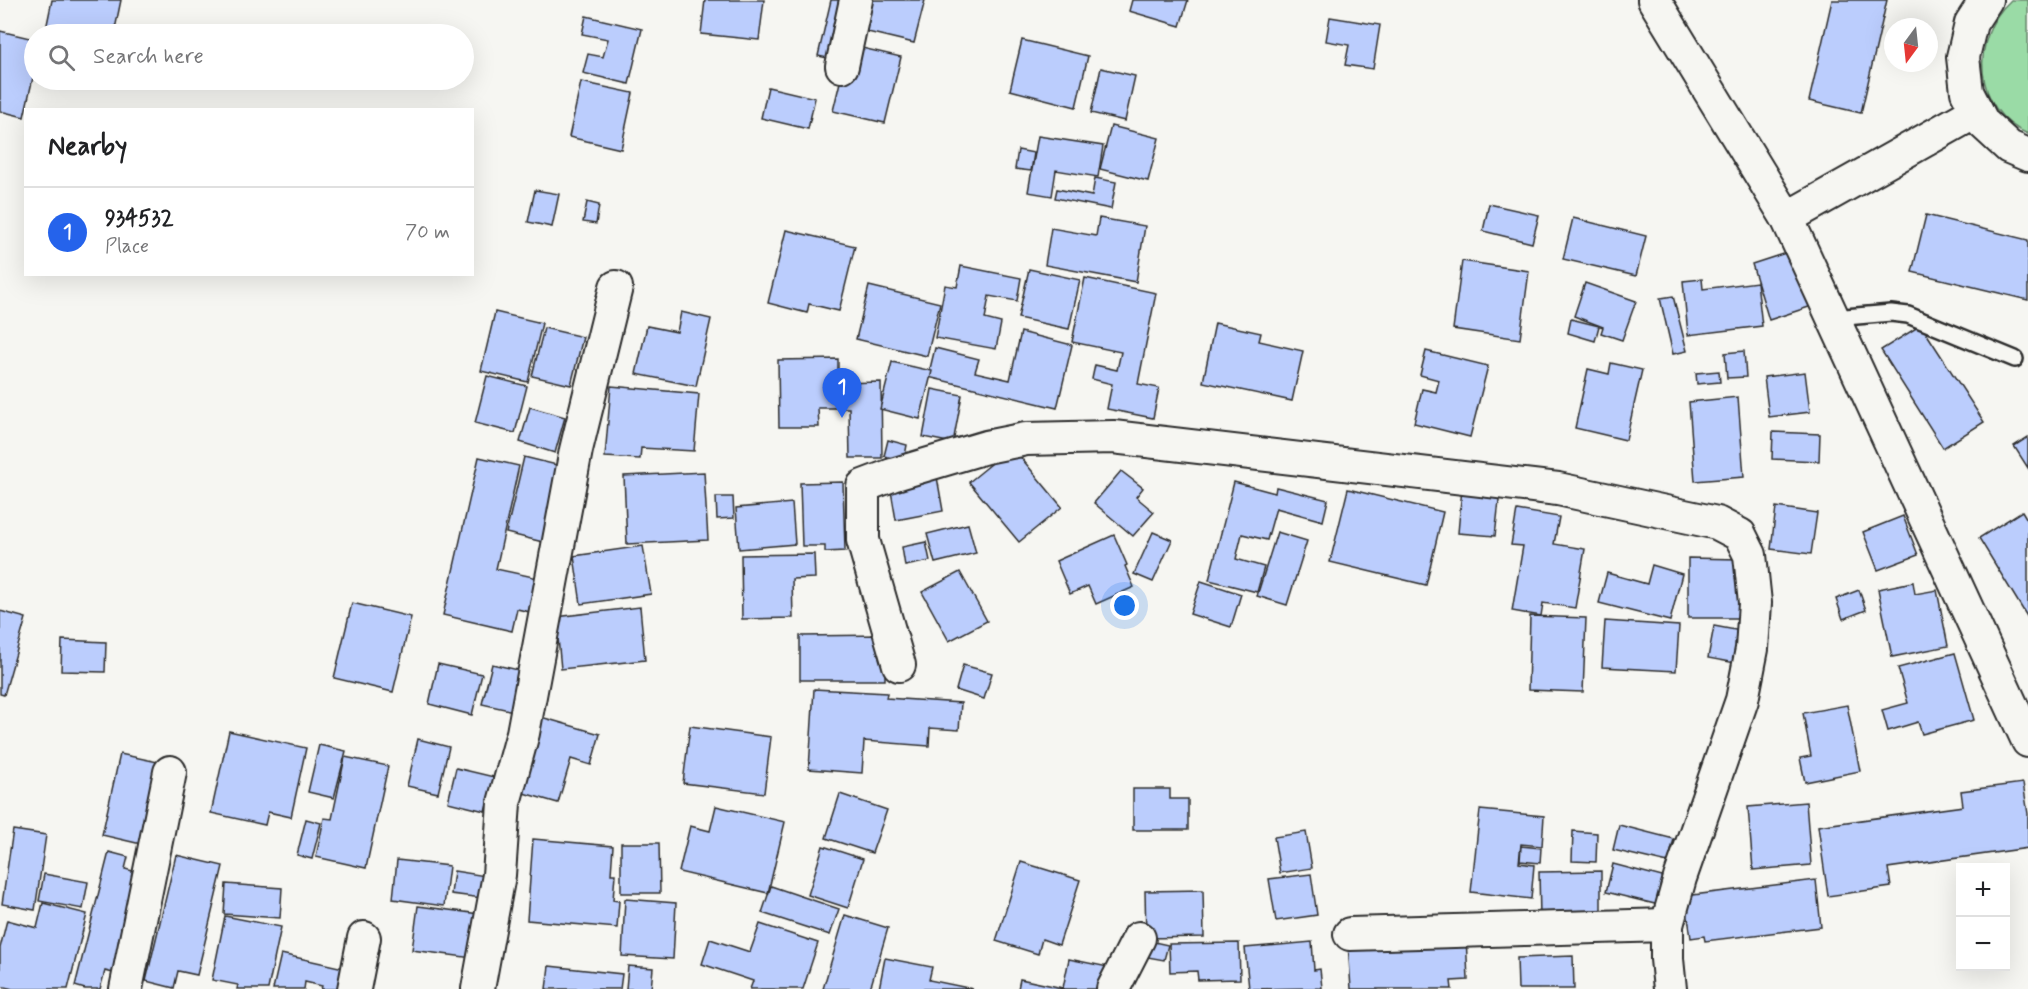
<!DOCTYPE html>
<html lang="en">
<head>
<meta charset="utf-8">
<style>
	:root { --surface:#fff; --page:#f2f2f2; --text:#202124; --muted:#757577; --line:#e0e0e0; --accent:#2563eb }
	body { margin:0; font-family:Mynerve,sans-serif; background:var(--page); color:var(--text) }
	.controls { position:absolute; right:18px; bottom:18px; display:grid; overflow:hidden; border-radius:0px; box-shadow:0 6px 24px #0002 }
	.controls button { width:54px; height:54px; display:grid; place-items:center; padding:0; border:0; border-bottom:2px solid var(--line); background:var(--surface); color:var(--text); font:30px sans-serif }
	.compass { position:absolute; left:1884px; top:18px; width:54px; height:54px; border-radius:50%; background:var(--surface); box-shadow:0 6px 24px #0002; rotate:195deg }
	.you { position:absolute; left:1125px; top:606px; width:21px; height:21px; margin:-15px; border:4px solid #fff; border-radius:50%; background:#1a73e8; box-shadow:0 0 0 9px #1a73e833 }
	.badge { display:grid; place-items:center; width:39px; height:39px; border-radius:50%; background:var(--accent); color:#fff; font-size:20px; font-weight:700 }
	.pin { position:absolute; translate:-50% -50px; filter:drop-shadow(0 2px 3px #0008) }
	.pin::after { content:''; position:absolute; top:32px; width:21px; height:18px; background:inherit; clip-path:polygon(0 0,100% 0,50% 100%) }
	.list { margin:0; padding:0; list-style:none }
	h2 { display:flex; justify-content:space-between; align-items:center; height:78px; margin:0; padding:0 24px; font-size:26px }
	h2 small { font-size:20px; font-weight:400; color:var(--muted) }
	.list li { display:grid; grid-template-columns:39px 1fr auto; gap:18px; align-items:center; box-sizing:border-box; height:90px; padding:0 24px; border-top:2px solid var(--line) }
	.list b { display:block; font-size:22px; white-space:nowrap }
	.list p { margin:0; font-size:20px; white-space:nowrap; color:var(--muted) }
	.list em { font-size:20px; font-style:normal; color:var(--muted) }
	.icon { flex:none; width:33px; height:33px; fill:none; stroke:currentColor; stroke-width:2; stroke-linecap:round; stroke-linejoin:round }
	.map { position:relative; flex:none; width:2028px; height:989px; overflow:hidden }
	.search { position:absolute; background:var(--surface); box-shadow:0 6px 24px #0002; left:24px; top:24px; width:450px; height:66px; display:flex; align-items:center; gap:15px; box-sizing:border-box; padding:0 21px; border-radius:33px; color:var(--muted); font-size:22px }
	.panel { position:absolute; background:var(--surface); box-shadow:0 6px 24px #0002; left:24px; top:108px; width:450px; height:168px; border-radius:0px }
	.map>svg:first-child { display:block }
	.green { fill:#9adba6; stroke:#628368; stroke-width:1.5 }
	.building { fill:#bbcdfd; stroke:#2b2b2b; stroke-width:1.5 }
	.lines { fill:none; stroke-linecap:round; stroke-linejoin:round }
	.lane-casing { stroke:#2b2b2b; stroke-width:20 }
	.street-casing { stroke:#2b2b2b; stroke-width:36 }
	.lane { stroke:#f6f6f2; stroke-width:15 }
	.street { stroke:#f6f6f2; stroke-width:32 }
</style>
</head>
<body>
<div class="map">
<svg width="2028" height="989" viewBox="0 0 2028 989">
	<rect width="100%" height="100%" fill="#f6f6f2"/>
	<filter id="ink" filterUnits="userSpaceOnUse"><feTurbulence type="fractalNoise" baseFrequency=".0167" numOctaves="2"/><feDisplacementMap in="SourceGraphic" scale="12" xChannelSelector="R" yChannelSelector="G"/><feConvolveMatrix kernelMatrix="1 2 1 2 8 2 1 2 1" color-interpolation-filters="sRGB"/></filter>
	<g filter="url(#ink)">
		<path class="green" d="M2011 0H2028V134C1973 111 1969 38 2011 0Z"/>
		<g class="building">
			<polygon points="52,0 121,0 114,34 45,34"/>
			<polygon points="705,0 764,0 759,40 701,34"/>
			<polygon points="831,0 851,0 837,60 818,56"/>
			<polygon points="862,0 925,0 914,43 855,29"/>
			<polygon points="1132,0 1188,0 1180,26 1129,11"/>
			<polygon points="1832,0 1887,0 1861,113 1809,101"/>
			<polygon points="586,16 642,29 629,84 583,73 588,54 603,57 608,39 582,34"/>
			<polygon points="1330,17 1380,25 1373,69 1345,65 1349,45 1326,41"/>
			<polygon points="0,31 34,39 34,73 24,117 0,111"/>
			<polygon points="1022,40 1088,56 1076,107 1010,90"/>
			<polygon points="849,45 901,57 885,123 833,111"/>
			<polygon points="1101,68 1135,76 1125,121 1091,113"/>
			<polygon points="581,82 633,93 621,149 569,137"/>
			<polygon points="768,87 815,98 808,129 761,118"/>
			<polygon points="1111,126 1159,138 1148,181 1100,169"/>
			<polygon points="1038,136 1103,146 1098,177 1056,170 1052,196 1028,192"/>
			<polygon points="1018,150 1034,153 1031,171 1015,169"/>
			<polygon points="1095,178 1116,182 1111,209 1055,198 1057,189 1092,196"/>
			<polygon points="535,190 559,194 552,227 528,222"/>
			<polygon points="587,202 599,205 596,224 583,222"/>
			<polygon points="1489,204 1539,215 1532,243 1483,231"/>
			<polygon points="1926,215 2028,240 2028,300 1912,272"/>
			<polygon points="1099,218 1145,226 1136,282 1045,265 1051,228 1096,236"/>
			<polygon points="1573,218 1646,236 1636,276 1563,259"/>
			<polygon points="786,230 855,246 839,311 809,304 807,313 768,303"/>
			<polygon points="1795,250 1812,306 1769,320 1752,264"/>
			<polygon points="1462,261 1529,271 1520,339 1453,329"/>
			<polygon points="961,266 1021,278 1017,301 989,296 985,319 1001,323 996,349 935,338 945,285 957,287"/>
			<polygon points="1029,269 1080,280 1069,329 1018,318"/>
			<polygon points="1085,278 1156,293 1138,384 1159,388 1153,418 1107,409 1112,384 1092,379 1095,365 1117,370 1121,352 1072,342"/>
			<polygon points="1702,279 1703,289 1757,282 1762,326 1688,335 1683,281"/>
			<polygon points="1585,283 1636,301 1622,340 1601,333 1603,327 1574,316"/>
			<polygon points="869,286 940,303 927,356 856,339"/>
			<polygon points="1673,296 1687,351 1673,354 1660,298"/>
			<polygon points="495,312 542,323 528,382 481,371"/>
			<polygon points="681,312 711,319 696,386 636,374 647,326 677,332"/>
			<polygon points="1571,319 1599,326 1595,341 1568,333"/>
			<polygon points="1215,323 1261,333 1259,341 1303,351 1292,401 1203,382"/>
			<polygon points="1921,325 1984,422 1943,448 1881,350"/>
			<polygon points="544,328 583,337 571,385 532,376"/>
			<polygon points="1021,332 1072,345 1057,408 928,377 935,348 979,359 975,372 1010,380"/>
			<polygon points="1426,351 1488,366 1470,437 1414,423 1422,389 1436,392 1439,380 1420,375"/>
			<polygon points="1744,351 1746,377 1727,378 1725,353"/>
			<polygon points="838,359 838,383 881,382 882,458 850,458 849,408 818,408 819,427 779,427 778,360"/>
			<polygon points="892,362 932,371 920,419 880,409"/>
			<polygon points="1611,363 1642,370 1626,440 1575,428 1588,369 1609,374"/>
			<polygon points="1719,371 1720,382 1697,384 1696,373"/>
			<polygon points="1805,372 1810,412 1769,417 1764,377"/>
			<polygon points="487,376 527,386 515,433 475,423"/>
			<polygon points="611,386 699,394 694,451 641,448 640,459 605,457"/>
			<polygon points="932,389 962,395 953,443 923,437"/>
			<polygon points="1738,397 1744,477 1695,481 1689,402"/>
			<polygon points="530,407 565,417 555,453 520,442"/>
			<polygon points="1773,432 1820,434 1819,461 1772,459"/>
			<polygon points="2028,437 2028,468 2014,446"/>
			<polygon points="888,440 907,445 904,461 884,456"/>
			<polygon points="1012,447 1062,507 1019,542 969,482"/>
			<polygon points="479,457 519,466 496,569 538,578 530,612 517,609 512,631 443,615"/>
			<polygon points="524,457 561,466 543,542 506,533"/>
			<polygon points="1121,471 1143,488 1136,497 1154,512 1133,536 1094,503"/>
			<polygon points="704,472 708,540 627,544 624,476"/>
			<polygon points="937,477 943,511 896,520 890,485"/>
			<polygon points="843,482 845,551 825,552 825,546 802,546 800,483"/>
			<polygon points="1234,482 1275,493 1276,487 1328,500 1323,521 1276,508 1267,540 1242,534 1236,559 1264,567 1257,592 1209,580"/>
			<polygon points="1462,488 1500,492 1495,536 1458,533"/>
			<polygon points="1348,489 1443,512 1426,585 1330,562"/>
			<polygon points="716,497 733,497 734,518 717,519"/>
			<polygon points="792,503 795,544 739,549 736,508"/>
			<polygon points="1776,507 1817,513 1811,554 1771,549"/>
			<polygon points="1517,510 1559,517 1554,544 1585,549 1575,608 1543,603 1541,616 1512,611 1523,546 1511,545"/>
			<polygon points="2022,511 2028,521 2028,618 1979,538"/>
			<polygon points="1903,516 1918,555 1878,570 1863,532"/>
			<polygon points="968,524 976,553 935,563 927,534"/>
			<polygon points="1153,532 1172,540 1153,582 1134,574"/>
			<polygon points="1277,532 1307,541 1287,605 1257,596"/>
			<polygon points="1114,535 1127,565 1125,566 1134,587 1096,604 1088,586 1070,594 1056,561"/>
			<polygon points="926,542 930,561 905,566 902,547"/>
			<polygon points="643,546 651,594 581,604 574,556"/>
			<polygon points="814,554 815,578 792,579 793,618 742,619 741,555"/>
			<polygon points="1688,558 1739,559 1739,618 1688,618"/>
			<polygon points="1652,565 1682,574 1670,621 1599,603 1607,573 1647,584"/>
			<polygon points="960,572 987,621 949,641 922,592"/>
			<polygon points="1201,581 1241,594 1231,627 1190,614"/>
			<polygon points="1913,582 1915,594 1937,590 1948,646 1892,657 1878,589"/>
			<polygon points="1859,590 1866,610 1843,619 1836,599"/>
			<polygon points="352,603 411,617 393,692 334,678"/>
			<polygon points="640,607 645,660 561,669 556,617"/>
			<polygon points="0,611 26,618 4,695 0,694"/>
			<polygon points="1530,616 1586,618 1583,692 1528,690"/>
			<polygon points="1605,621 1679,626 1676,671 1602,667"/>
			<polygon points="1714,626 1741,631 1735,663 1708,658"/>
			<polygon points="885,635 885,680 800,680 800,636"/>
			<polygon points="62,640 106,642 105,672 61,671"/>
			<polygon points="1955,653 1974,720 1922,734 1918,722 1888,731 1882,710 1908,703 1898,668"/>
			<polygon points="438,664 482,674 472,715 429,704"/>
			<polygon points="492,664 527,672 518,712 482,704"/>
			<polygon points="963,665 992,673 984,699 956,690"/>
			<polygon points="814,689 887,693 886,698 961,703 959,730 930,728 929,746 864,741 862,773 809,769"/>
			<polygon points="1847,705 1860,771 1805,782 1800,758 1811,756 1803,713"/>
			<polygon points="534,715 600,734 591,765 571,759 558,803 513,790"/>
			<polygon points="690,726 771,737 764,793 683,783"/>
			<polygon points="229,731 306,748 291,817 268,812 265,825 211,813"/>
			<polygon points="418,739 449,747 438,793 407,786"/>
			<polygon points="319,745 346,751 334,798 308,792"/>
			<polygon points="120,754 172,765 154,847 102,835"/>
			<polygon points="345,757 388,766 366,868 316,857 324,818 332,819"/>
			<polygon points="456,768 494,777 485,811 448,802"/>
			<polygon points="2023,783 2028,814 2028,848 1888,868 1891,887 1828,896 1818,826 1963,806 1961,791"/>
			<polygon points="1133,789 1170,789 1170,799 1188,799 1188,830 1133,830"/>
			<polygon points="840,794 887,810 872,853 826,838"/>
			<polygon points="1806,802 1811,865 1753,870 1748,807"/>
			<polygon points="716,806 785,822 768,893 679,872 690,826 710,831"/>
			<polygon points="1480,810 1544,816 1542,846 1521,844 1519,863 1534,865 1531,899 1471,892"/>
			<polygon points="306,819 321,823 312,859 297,855"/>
			<polygon points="1619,825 1674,839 1668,863 1613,850"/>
			<polygon points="13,830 46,835 35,910 2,904"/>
			<polygon points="1573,831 1597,833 1596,862 1572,861"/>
			<polygon points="1306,832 1312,868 1280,873 1274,837"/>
			<polygon points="533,839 613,846 611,874 615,874 613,900 619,901 617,928 527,920"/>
			<polygon points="621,843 659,843 660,893 621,893"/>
			<polygon points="823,846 863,859 848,908 808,895"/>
			<polygon points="1521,846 1541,848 1540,863 1520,861"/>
			<polygon points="109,852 128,857 125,869 148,875 125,976 105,971 100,989 85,989 75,986"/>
			<polygon points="176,855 223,866 197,975 178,971 174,988 146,981"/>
			<polygon points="397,860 449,866 444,906 393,899"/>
			<polygon points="1021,862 1080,880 1059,945 1042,939 1038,954 996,941"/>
			<polygon points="1613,864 1666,878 1659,905 1606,892"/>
			<polygon points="454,871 486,876 482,898 451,894"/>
			<polygon points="1601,871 1601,916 1540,917 1539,872"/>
			<polygon points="44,874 88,882 83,909 39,901"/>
			<polygon points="1311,874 1317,915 1276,921 1269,879"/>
			<polygon points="1816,880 1821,927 1705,941 1704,936 1691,938 1685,896"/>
			<polygon points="226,884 282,888 280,918 224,914"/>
			<polygon points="771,886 839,909 830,935 762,913"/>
			<polygon points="1203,890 1204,937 1146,938 1145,891"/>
			<polygon points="625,899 676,903 673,959 622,956"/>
			<polygon points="43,903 87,914 68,989 13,989 0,986 0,948 7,920 37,928"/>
			<polygon points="418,906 487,915 480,959 412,950"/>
			<polygon points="845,915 888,928 870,989 823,989"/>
			<polygon points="225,916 281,927 268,989 237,989 238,985 212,980"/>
			<polygon points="760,924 818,943 803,989 750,989 753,981 702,964 710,939 750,952"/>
			<polygon points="1466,936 1468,980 1451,981 1452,989 1351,989 1348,943"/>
			<polygon points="1145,940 1168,945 1164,960 1142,956"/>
			<polygon points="1312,942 1314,970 1320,969 1322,988 1249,989 1245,948"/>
			<polygon points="1239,943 1240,979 1198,980 1197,971 1170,972 1169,944"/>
			<polygon points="281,954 357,971 353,989 321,989 322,986 305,982 304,989 273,989"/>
			<polygon points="1573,956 1574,989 1518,989 1517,958"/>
			<polygon points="885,958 932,967 929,980 973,989 879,989"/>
			<polygon points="1069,959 1113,968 1109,989 1018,989 1020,979 1063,988"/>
			<polygon points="549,966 622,974 620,989 546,989"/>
			<polygon points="628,966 653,968 651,989 626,989"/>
		</g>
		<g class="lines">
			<defs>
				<polyline id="lane" points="1834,318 1891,313 1908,315 2015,359"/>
				<g id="street">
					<polyline points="1654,0 1787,218 2028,741"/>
					<polyline points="1986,0 1971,23 1963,57 1967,92 1983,123 2009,147 2028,155"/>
					<polyline points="842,66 856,0"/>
					<polyline points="1787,218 1977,111"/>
					<polyline points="899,665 863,540 863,486 892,475 986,447 1026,439 1113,437 1558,489 1717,523 1740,535 1750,555 1755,603 1752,649 1742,700 1680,878 1667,925 1667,959 1670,989"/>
					<polyline points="1350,934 1667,925"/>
					<polyline points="126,989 170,772"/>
					<polyline points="354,989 364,938"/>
					<polyline points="478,989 499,875 504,803 523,733 576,450 616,287"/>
					<polyline points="1113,989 1139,938"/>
				</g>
			</defs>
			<use href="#lane" class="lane-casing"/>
			<use href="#street" class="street-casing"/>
			<use href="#lane" class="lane"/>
			<use href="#street" class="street"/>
		</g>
	</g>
</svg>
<div class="controls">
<button>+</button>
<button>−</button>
</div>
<svg class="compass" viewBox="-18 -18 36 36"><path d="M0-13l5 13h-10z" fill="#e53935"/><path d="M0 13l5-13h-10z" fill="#757577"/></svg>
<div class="you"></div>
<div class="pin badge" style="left:842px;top:418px">1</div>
<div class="search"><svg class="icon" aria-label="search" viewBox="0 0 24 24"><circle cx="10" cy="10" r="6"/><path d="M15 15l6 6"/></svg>Search here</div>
<section class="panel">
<h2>Nearby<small></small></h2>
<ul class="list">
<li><span class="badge">1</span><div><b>934532</b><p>Place</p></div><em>70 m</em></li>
</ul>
</section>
</div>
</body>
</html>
